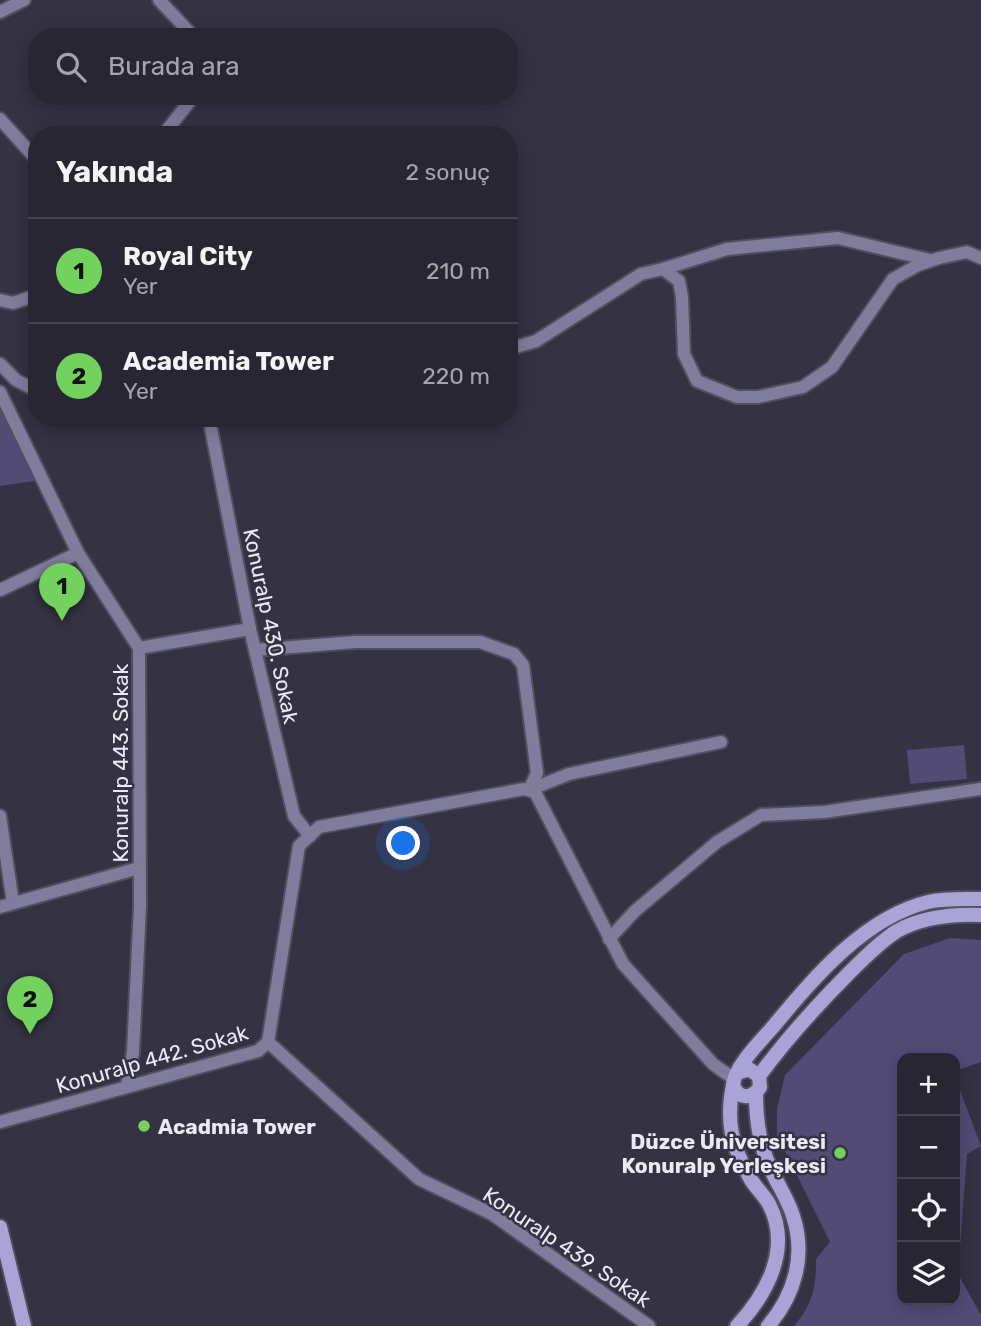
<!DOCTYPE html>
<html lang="tr">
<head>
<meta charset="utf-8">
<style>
	:root { --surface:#272632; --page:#2f2e3a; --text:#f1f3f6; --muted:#a4a5ac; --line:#43434d; --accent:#72d25d }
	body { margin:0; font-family:Rubik,sans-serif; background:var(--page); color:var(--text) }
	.controls { position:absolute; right:21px; bottom:21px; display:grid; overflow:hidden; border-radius:14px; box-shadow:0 4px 18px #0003 }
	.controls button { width:63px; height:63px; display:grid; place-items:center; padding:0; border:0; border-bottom:2px solid var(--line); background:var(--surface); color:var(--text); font:35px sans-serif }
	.you { position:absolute; left:404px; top:844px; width:24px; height:24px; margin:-18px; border:5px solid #fff; border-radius:50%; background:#1a73e8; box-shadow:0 0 0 10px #1a73e833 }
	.badge { display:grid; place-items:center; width:46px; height:46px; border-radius:50%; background:var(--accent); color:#111; font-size:23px; font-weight:700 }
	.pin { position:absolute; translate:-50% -58px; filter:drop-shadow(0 2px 4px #0008) }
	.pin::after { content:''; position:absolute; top:37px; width:24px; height:21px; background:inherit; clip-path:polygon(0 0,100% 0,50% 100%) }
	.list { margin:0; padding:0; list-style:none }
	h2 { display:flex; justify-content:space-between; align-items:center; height:91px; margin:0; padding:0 28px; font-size:30px }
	h2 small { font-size:23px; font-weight:400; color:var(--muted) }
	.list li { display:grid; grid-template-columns:46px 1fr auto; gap:21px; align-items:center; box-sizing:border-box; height:105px; padding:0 28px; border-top:2px solid var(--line) }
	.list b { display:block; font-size:26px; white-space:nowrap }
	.list p { margin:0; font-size:23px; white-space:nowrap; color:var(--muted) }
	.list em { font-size:23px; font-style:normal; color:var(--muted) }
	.icon { flex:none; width:38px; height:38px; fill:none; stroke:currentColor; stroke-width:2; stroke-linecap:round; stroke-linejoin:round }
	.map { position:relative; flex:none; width:981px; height:1326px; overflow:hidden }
	.search { position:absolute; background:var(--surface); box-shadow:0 4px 18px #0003; left:28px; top:28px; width:490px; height:77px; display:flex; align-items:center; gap:18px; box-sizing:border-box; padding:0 24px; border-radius:28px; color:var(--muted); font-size:26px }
	.panel { position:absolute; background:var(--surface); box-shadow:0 4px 18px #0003; left:28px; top:126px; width:490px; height:301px; border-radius:28px }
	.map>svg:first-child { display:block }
	.green { fill:#524b76; fill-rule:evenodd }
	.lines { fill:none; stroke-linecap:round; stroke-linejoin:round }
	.street-casing { stroke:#514f5f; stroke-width:16 }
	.secondary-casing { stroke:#514f5f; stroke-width:18 }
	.street { stroke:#807c9c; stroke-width:12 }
	.secondary { stroke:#aaa4d6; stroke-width:14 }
	.poi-dot { fill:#72d25d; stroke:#343243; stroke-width:2.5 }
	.labels { text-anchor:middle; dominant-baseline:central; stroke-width:5; stroke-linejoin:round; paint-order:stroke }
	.street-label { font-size:21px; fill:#eae9f4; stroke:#343243 }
	.poi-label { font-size:21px; font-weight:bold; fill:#eae9f4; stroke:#343243; text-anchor:start }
</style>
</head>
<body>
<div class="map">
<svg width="981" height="1326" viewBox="0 0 981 1326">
	<rect width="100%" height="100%" fill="#343243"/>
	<g class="green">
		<polygon points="0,399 41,480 0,486"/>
		<polygon points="964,745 967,779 910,784 907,750"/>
		<path d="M950 938 981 940V1062L958 1070 955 1077 981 1146 967 1154 958 1274 981 1315V1326H794C813 1304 816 1287 816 1259L830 1242 777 1135V1109L785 1075 904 954ZM955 1058V1300H902V1058Z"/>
	</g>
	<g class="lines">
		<defs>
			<g id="street">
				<polyline points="159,0 194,37"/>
				<polyline points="0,12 24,0"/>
				<polyline points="0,119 37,160"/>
				<polyline points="163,135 194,96"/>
				<polyline points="663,269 727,249 838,238 930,260"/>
				<polyline points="0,300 13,303 37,295"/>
				<polyline points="509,349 536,341 641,274 663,269 679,281 682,297 684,354 697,381 737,397 758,397 803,387 832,367 893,279 918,265 939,258 967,252 981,258"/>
				<polyline points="0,364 16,380 37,391"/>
				<polyline points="0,392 78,553 139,648 140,906 133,1052 127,1086"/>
				<polyline points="209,418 250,629 294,816 310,836"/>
				<polyline points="0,590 78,553"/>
				<polyline points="139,648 250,629"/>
				<polyline points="255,650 355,642 480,642 514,654 523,665 537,773 529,790"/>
				<polyline points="529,790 569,774 721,742"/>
				<polyline points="0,816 13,903"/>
				<polyline points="0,907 139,868"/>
				<polyline points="609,939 635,911 717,842 761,815 824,812 981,789"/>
				<polyline points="268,1042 419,1179 492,1214 649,1326"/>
				<polyline points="0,1122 258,1051 268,1042 299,846 319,827 524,789 535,792 623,964 713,1064 734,1079"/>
			</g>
			<g id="secondary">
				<path d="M737 1073 749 1069 759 1076 760 1087C752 1100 738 1099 733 1085 735 1066 760 1042 772 1028 813 979 863 918 928 902 945 898 964 899 981 899"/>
				<path d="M759 1076C787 1038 819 1003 852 970 865 957 881 941 897 931 922 917 953 914 981 915"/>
				<path d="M733 1085C726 1120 731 1146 750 1178 755 1187 764 1195 769 1204 792 1248 767 1294 737 1326"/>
				<path d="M756 1094C756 1119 759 1144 770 1167 777 1184 788 1199 793 1216 806 1255 795 1295 768 1326"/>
				<polyline points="0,1227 24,1326"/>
			</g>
		</defs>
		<use href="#street" class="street-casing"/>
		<use href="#secondary" class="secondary-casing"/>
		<use href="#street" class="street"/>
		<use href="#secondary" class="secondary"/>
	</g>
	<g class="poi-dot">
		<circle cx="144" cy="1126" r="7"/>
		<circle cx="840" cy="1153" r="7"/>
	</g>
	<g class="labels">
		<g class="street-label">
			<text transform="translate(271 626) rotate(78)">Konuralp 430. Sokak</text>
			<text transform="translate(120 763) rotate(-90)">Konuralp 443. Sokak</text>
			<text transform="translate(152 1059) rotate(-16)">Konuralp 442. Sokak</text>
			<text transform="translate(567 1247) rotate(34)">Konuralp 439. Sokak</text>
		</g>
		<g class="poi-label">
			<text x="158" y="1126">Acadmia Tower</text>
			<text x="826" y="1141" text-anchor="end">Düzce Üniversitesi<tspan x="826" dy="24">Konuralp Yerleşkesi</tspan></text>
		</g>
	</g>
</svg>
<div class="controls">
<button>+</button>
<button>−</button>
<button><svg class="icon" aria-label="locate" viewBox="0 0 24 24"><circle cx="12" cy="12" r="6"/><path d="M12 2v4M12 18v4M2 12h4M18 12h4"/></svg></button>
<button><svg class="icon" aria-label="layers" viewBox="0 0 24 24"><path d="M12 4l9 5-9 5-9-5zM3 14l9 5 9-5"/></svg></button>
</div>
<div class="you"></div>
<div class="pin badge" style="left:62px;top:621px">1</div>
<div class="pin badge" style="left:30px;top:1034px">2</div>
<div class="search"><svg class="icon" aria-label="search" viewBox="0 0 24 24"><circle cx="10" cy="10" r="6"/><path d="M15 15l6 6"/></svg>Burada ara</div>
<section class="panel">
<h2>Yakında<small>2 sonuç</small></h2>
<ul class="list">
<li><span class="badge">1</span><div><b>Royal City</b><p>Yer</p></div><em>210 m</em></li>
<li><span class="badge">2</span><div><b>Academia Tower</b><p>Yer</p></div><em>220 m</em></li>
</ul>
</section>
</div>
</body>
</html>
